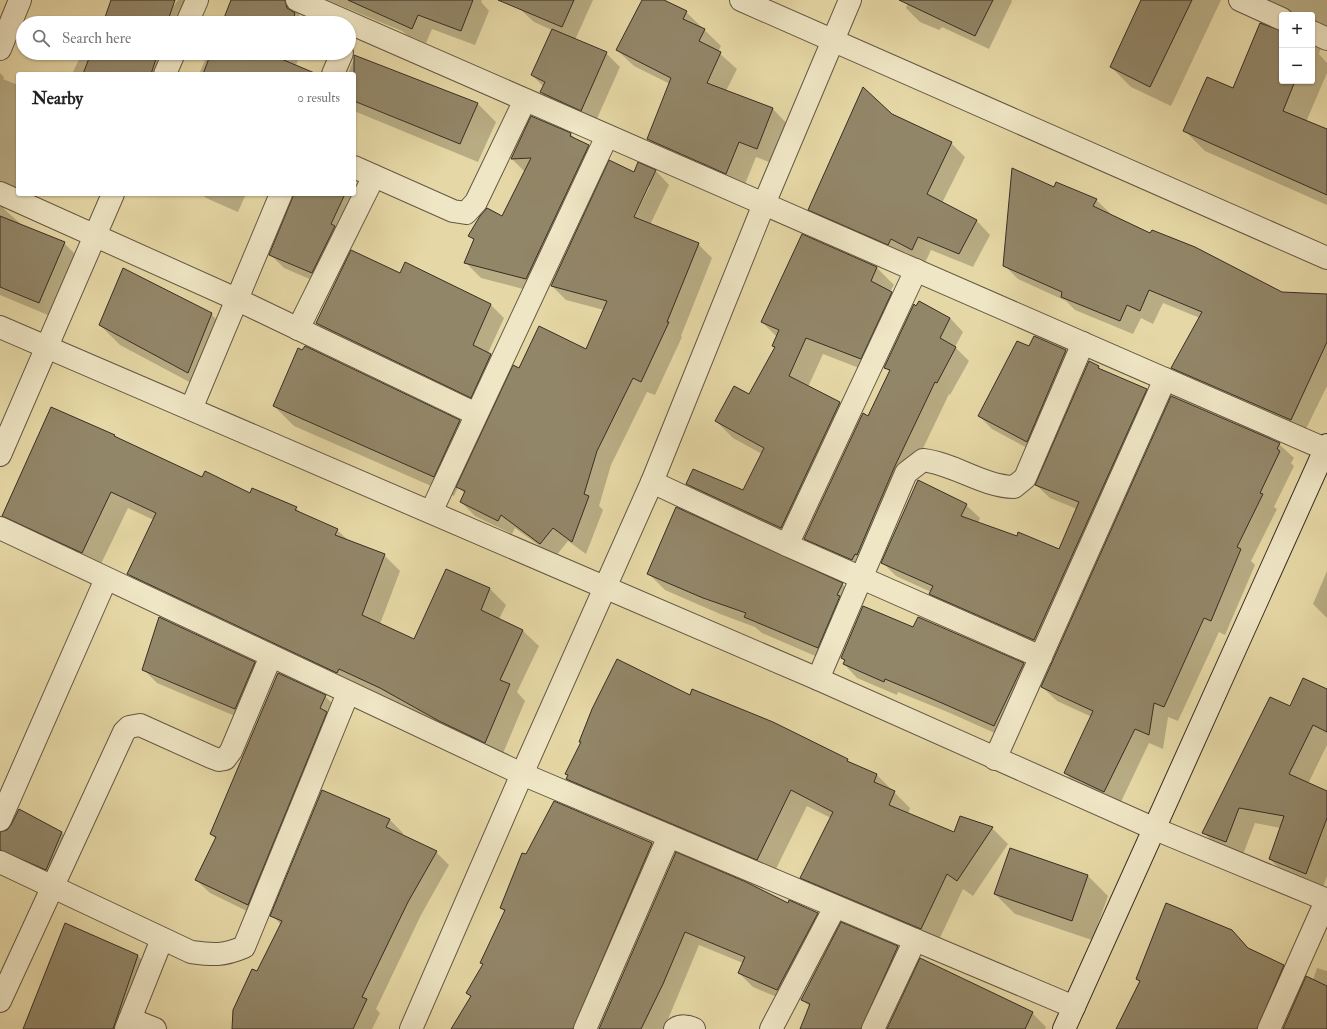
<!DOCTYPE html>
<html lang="en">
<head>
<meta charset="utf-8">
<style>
	:root { --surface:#fff; --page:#f2f2f2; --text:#222; --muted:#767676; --line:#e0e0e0 }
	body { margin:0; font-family:"IM FELL Double Pica",serif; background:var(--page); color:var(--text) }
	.controls { position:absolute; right:12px; top:12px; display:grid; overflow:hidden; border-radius:4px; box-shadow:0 1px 3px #0004 }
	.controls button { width:36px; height:36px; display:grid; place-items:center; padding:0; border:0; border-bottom:1px solid var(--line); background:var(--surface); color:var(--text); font:20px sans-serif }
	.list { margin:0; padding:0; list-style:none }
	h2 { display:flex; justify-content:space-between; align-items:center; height:52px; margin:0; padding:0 16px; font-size:17px }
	h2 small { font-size:13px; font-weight:400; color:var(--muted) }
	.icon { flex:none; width:22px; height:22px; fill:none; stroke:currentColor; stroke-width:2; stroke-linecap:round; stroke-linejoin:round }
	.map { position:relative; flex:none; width:1327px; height:1029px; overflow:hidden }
	.search { position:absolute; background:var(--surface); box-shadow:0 1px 3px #0004; left:16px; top:16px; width:340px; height:44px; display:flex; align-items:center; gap:10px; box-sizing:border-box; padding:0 14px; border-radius:22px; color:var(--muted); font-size:15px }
	.panel { position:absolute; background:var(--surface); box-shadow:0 1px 3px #0004; left:16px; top:72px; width:340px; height:124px; border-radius:4px }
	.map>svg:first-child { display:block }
	.shadow { fill:#0003; fill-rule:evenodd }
	.building { fill:#928668; stroke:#372e24 }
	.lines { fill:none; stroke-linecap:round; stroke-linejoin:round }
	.street-casing { stroke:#635844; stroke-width:24 }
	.secondary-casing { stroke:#372e24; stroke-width:24 }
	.street { stroke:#efe6c5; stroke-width:22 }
	.secondary { stroke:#efe6c5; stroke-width:22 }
</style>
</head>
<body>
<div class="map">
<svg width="1327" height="1029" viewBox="0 0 1327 1029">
	<rect width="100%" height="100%" fill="#e6d8a6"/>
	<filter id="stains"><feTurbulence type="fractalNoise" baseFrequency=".005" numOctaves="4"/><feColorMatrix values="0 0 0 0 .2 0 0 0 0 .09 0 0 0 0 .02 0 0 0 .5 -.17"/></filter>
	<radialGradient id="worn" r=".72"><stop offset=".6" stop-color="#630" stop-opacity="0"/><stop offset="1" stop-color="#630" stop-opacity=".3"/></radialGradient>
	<g class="shadow">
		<polygon points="112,0 175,0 169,9 171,10 178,0 203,0 188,23 104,23"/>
		<polygon points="232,0 318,0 299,10 299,17 304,23 223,23"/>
		<polygon points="327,0 482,0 481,2 489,11 475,45 432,29 426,43 407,35 402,31"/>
		<polygon points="524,0 593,0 575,40 606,53 620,67 595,123 554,106 541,92 543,86 532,75 552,30 534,22 520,9"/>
		<polygon points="643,0 661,0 686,12 721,46 718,52 737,69 726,91 773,109 789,126 774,164 756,157 743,189 664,155 648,139 670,84 634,66 617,50"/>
		<polygon points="909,0 1011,0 1012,1 989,49 942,27 939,30 920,22 906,8"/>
		<polygon points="1143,0 1221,0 1171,106 1131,87 1111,67"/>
		<polygon points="1243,0 1327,0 1327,41 1321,47 1319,54 1327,63 1327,73 1306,122 1327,130 1327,205 1205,151 1185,131 1234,90 1282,32 1282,81 1312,81 1312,15 1282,15"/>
		<polygon points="82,53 179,53 172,74 72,74"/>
		<polygon points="212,53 300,53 296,66 316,74 199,74 205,60 210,60"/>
		<polygon points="355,56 478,104 496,122 478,162 354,111 354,74 348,74"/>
		<polygon points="0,73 4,77 3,79 18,85 18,194 38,194 34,203 4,204 4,209 23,226 64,243 80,259 55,318 0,295"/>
		<polygon points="891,115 951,143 965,157 942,203 977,221 990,235 973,267 931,250 925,263 905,252 902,257 823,223 809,209"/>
		<polygon points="532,117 571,134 577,141 588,146 604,162 542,294 481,278 465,262 475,241 470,236 503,218 525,172 512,159"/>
		<path d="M638 164 656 171 669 185 650 225 698 244 712 258 681 336 682 337 655 395 647 392 611 465 599 506 603 510 586 554 568 541 555 557 515 528 512 534 475 516 461 502 465 494 458 487 454 496 294 426 274 406 305 347 460 421 479 441 519 370 586 350 604 310 566 300 552 286 634 174ZM647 186H650L632 222 630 221Z"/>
		<polygon points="354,188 363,197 326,286 284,268 270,254 294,199 294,194 354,194"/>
		<polygon points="1054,189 1096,200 1110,213 1109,215 1282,293 1327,295 1327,386 1304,433 1185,381 1172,368 1200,318 1163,303 1153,324 1141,318 1133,334 1075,310 1066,301 1018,279 1004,265"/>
		<polygon points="202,194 246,194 238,212 206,198"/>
		<polygon points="802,235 877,268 894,285 890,292 908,310 877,375 823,354 808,387 840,403 856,419 798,544 704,501 688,484 743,491 762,454 733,438 716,421 749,395 775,348 773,346 777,337 762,322"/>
		<polygon points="400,274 491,305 504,318 488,353 504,368 484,410 330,336 317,323"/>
		<polygon points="211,314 231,334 208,392 120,345 100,325"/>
		<polygon points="950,318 963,332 955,347 969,361 950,395 949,394 907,482 871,568 818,552 805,539 890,372 885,367"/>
		<polygon points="1035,337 1066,351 1079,364 1040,455 992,429 979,416 1029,348"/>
		<polygon points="1098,366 1103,372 1146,390 1160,403 1048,653 944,607 930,594 931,592 896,576 882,562 966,505 980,518 978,523 1060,550 1077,509 1050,498 1036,485"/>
		<polygon points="52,409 115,436 118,439 202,479 296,508 302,514 337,530 349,541 384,555 400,571 380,624 414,641 447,570 490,589 506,605 499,619 522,630 539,646 517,692 525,701 501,758 144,590 128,574 154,520 128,508 99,568 19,532 3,516"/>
		<polygon points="1279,444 1294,458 1291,463 1294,466 1274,507 1277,509 1251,561 1255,565 1225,635 1219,632 1178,721 1168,717 1163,749 1149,743 1119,806 1079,787 1065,773 1092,717 1057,701 1042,687"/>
		<polygon points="1327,571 1327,618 1313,604"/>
		<polygon points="649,574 842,584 858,600 834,664 762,633 755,627 720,614 665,590"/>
		<polygon points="919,618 1024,664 1037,678 1008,739 950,713 898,692 897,695 857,678 844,664 845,661 842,658 914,628"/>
		<polygon points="254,663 268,676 249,722 157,683 143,669"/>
		<polygon points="278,674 325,696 339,710 261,918 210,893 196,880 216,839 211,834"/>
		<polygon points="1327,691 1327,745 1308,784 1327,792 1327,876 1322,889 1286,875 1270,859 1281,828 1255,823 1242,857 1219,848 1203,832 1290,707"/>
		<polygon points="690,696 847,760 852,764 877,775 910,808 908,814 955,833 992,828 1008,844 973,896 963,889 937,944 818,894 801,878 831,818 807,806 773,875 583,795 567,779 568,776 567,774 582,743 580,741"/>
		<polygon points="322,792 390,820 403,833 402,836 436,852 449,865 421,915 376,1009 380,1013 372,1029 233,1029 281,925 272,915"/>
		<polygon points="554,802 652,843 666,857 591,1029 452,1029 472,997 467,993 484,965 481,963 505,912 501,908 526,855"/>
		<polygon points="0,805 8,814 1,833 61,832 75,846 60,883 0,860"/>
		<polygon points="1010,850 1088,876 1108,896 1092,940 1015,914 995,894"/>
		<polygon points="676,854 788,904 817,913 831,927 791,1003 753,987 739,973 743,963 699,945 664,1029 600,1029"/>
		<polygon points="842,924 898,947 911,961 879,1029 801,1029 810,1007 802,999"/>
		<polygon points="1232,931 1250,950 1283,966 1297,980 1275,1029 1117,1029 1141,983 1137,979"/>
		<polygon points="138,956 156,975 138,1029 24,1029"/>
		<polygon points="1317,968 1327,971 1327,1029 1284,1029 1313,980"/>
		<polygon points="1032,1013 1046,1027 1045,1029 888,1029"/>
	</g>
	<g class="building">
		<polygon points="111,0 175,0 167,23 103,23"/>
		<polygon points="231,0 285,0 287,8 295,13 292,23 222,23"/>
		<polygon points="348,0 473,0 461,31 418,15 412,29"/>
		<polygon points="498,0 574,0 562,27"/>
		<polygon points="642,0 664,0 687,11 683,19 705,29 699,41 721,52 707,83 773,108 757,149 739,142 726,174 647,139 671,78 616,50"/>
		<polygon points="899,0 993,0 975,36"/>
		<polygon points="1141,0 1192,0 1150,87 1110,67"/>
		<polygon points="1260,23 1282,31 1282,81 1295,81 1283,111 1327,129 1327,195 1183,131 1207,77 1233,88"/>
		<polygon points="552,29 607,52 581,111 540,92 545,82 531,75"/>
		<polygon points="91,53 158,53 151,74 83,74"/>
		<polygon points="211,53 267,53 317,74 203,74"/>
		<polygon points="354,55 478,103 460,144 354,101"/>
		<polygon points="863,87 892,114 952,142 927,194 977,220 959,254 918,237 912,250 891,239 888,245 808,210"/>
		<polygon points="531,116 571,133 570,136 589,145 526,279 464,263 474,239 468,236 480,216 487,208 502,216 531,158 511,159"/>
		<polygon points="609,160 634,172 638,162 656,170 634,217 699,243 667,322 669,322 641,382 633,378 597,451 584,494 589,496 572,542 553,528 540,544 501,515 498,521 460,502 465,491 456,487 513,365 519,368 539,326 586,349 607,301 551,286"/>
		<polygon points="1012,168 1054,187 1056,182 1097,199 1093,206 1150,233 1152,230 1195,247 1282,292 1327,294 1327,342 1291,420 1171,368 1202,312 1149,290 1140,311 1127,305 1120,321 1061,297 1062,292 1003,266"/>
		<polygon points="294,194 345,194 331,224 335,226 312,273 269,255"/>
		<polygon points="0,216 65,242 39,303 0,287"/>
		<polygon points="802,234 877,267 871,281 892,292 861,359 806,338 789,376 840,402 781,528 686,484 693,469 743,490 764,448 715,421 734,386 749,394 775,347 772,346 779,330 761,322"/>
		<polygon points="351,250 400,273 405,262 491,304 473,345 491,354 471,398 316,323"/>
		<polygon points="123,268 212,313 188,373 99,325"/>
		<polygon points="919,301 950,318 940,338 956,347 937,383 935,382 894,468 857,555 855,554 852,560 804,539 863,413 868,416 890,370 884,368 914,304 916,306"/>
		<polygon points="1034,336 1066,350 1027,442 978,416 1017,341 1029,346"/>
		<polygon points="305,346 460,420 434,477 273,406 298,348 302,350"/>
		<polygon points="1089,361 1099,366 1098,368 1147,389 1034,640 929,594 933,586 881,563 918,480 967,504 961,516 1017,536 1018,532 1059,549 1079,502 1035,485"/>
		<polygon points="1171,396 1280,443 1277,449 1280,451 1260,493 1263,494 1237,547 1241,549 1211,621 1204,618 1164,707 1154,703 1149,735 1135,729 1104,792 1064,773 1093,711 1041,687"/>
		<polygon points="51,407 115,435 114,436 202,477 205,471 250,493 252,488 297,507 295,510 338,529 335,535 385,554 362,615 414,639 446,569 490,588 481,610 523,630 500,680 510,684 485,743 439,721 380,688 339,669 337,673 127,574 156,513 111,492 82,553 2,516"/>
		<polygon points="676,507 843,583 837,595 840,596 818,648 744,617 746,613 703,598 647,574"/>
		<polygon points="863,606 913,627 918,617 1024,663 994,726 935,700 885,679 884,682 843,664 845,660 841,658"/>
		<polygon points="159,617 255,662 235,709 142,670"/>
		<polygon points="617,659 690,695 692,689 773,722 848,759 847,761 877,774 874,782 895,791 889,805 954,832 960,816 993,827 957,881 947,874 921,929 800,878 833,812 791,790 757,860 566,779 568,775 565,774 581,742 579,742 592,709"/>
		<polygon points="278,673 326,695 320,708 327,712 248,905 195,880 216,837 210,834"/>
		<polygon points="1303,678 1327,689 1327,732 1313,725 1289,774 1327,791 1327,818 1306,874 1269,859 1284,816 1239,808 1226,842 1202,833 1270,697 1290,706"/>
		<polygon points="322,790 390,819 386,827 437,851 408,902 362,997 367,999 353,1029 232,1029 233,1010 252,969 257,971 282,921 270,916"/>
		<polygon points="554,801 652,843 573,1029 451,1029 471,996 466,993 483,964 480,963 505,910 500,908 522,853 526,854"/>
		<polygon points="19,809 62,832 46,870 0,850 0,832 7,830 11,825"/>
		<polygon points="1010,848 1088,875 1072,921 994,894"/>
		<polygon points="676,852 746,882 788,903 789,900 818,913 777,990 738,973 745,957 685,932 663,984 641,1029 599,1029"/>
		<polygon points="1166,903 1232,930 1248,948 1284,965 1257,1029 1116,1029 1140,981 1136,979"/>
		<polygon points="841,922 898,946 861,1029 800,1029 810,1004 801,1000"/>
		<polygon points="65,923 138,955 113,1029 23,1029"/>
		<polygon points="920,958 1033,1012 1025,1029 887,1029"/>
		<polygon points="1306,976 1327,986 1327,1029 1283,1029"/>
	</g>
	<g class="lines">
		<defs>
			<g id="street">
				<polyline points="297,0 1325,449"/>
				<polyline points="741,0 1327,258"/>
				<polyline points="1240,0 1282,19"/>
				<polyline points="187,23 197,0"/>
				<polyline points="1312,32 1327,39"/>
				<polyline points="0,49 20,0"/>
				<polyline points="165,74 174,53"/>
				<polyline points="333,74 342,53"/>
				<polyline points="354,167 453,211 466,213 476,202 525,100"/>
				<polyline points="0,193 236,299 476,414"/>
				<polyline points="0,327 818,679 1155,829 1327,900"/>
				<polyline points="298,329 374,176"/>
				<polyline points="191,409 281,194"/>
				<polyline points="0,455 113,194"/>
				<polyline points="652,482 787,545 1041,657"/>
				<polyline points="431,512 607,136"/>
				<polyline points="0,528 522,774 1074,1007"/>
				<polyline points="787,545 916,270"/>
				<path d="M818 679 906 473 923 460C955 464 982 486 1014 487L1025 478 1083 343"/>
				<polyline points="995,759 1165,379"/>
				<polyline points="0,820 106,579"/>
				<path d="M0 862 191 952C213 955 223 956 244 947L348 693"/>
				<polyline points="0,1001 124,732 129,727 140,725 211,757 219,760 225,759 231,751 271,656"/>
				<polyline points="130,1019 155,1029"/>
				<polyline points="126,1029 162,939"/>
				<polyline points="411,1029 522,774 652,482 764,204 850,0"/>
				<polyline points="585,1029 669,836"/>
				<path d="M675 1029C680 1025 689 1026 694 1029"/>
				<polyline points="771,1029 835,907"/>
				<polyline points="873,1029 915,940"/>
				<polyline points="1269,1029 1327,899"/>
			</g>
			<polyline id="secondary" points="1064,1029 1327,445"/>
		</defs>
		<use href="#street" class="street-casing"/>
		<use href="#secondary" class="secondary-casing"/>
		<use href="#street" class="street"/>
		<use href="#secondary" class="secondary"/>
	</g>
	<rect width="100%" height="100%" filter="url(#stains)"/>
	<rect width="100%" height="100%" fill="url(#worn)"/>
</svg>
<div class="controls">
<button>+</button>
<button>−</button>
</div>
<div class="search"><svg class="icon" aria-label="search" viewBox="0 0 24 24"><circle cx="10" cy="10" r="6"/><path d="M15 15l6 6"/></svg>Search here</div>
<section class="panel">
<h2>Nearby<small>0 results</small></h2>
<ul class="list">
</ul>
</section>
</div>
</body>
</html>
